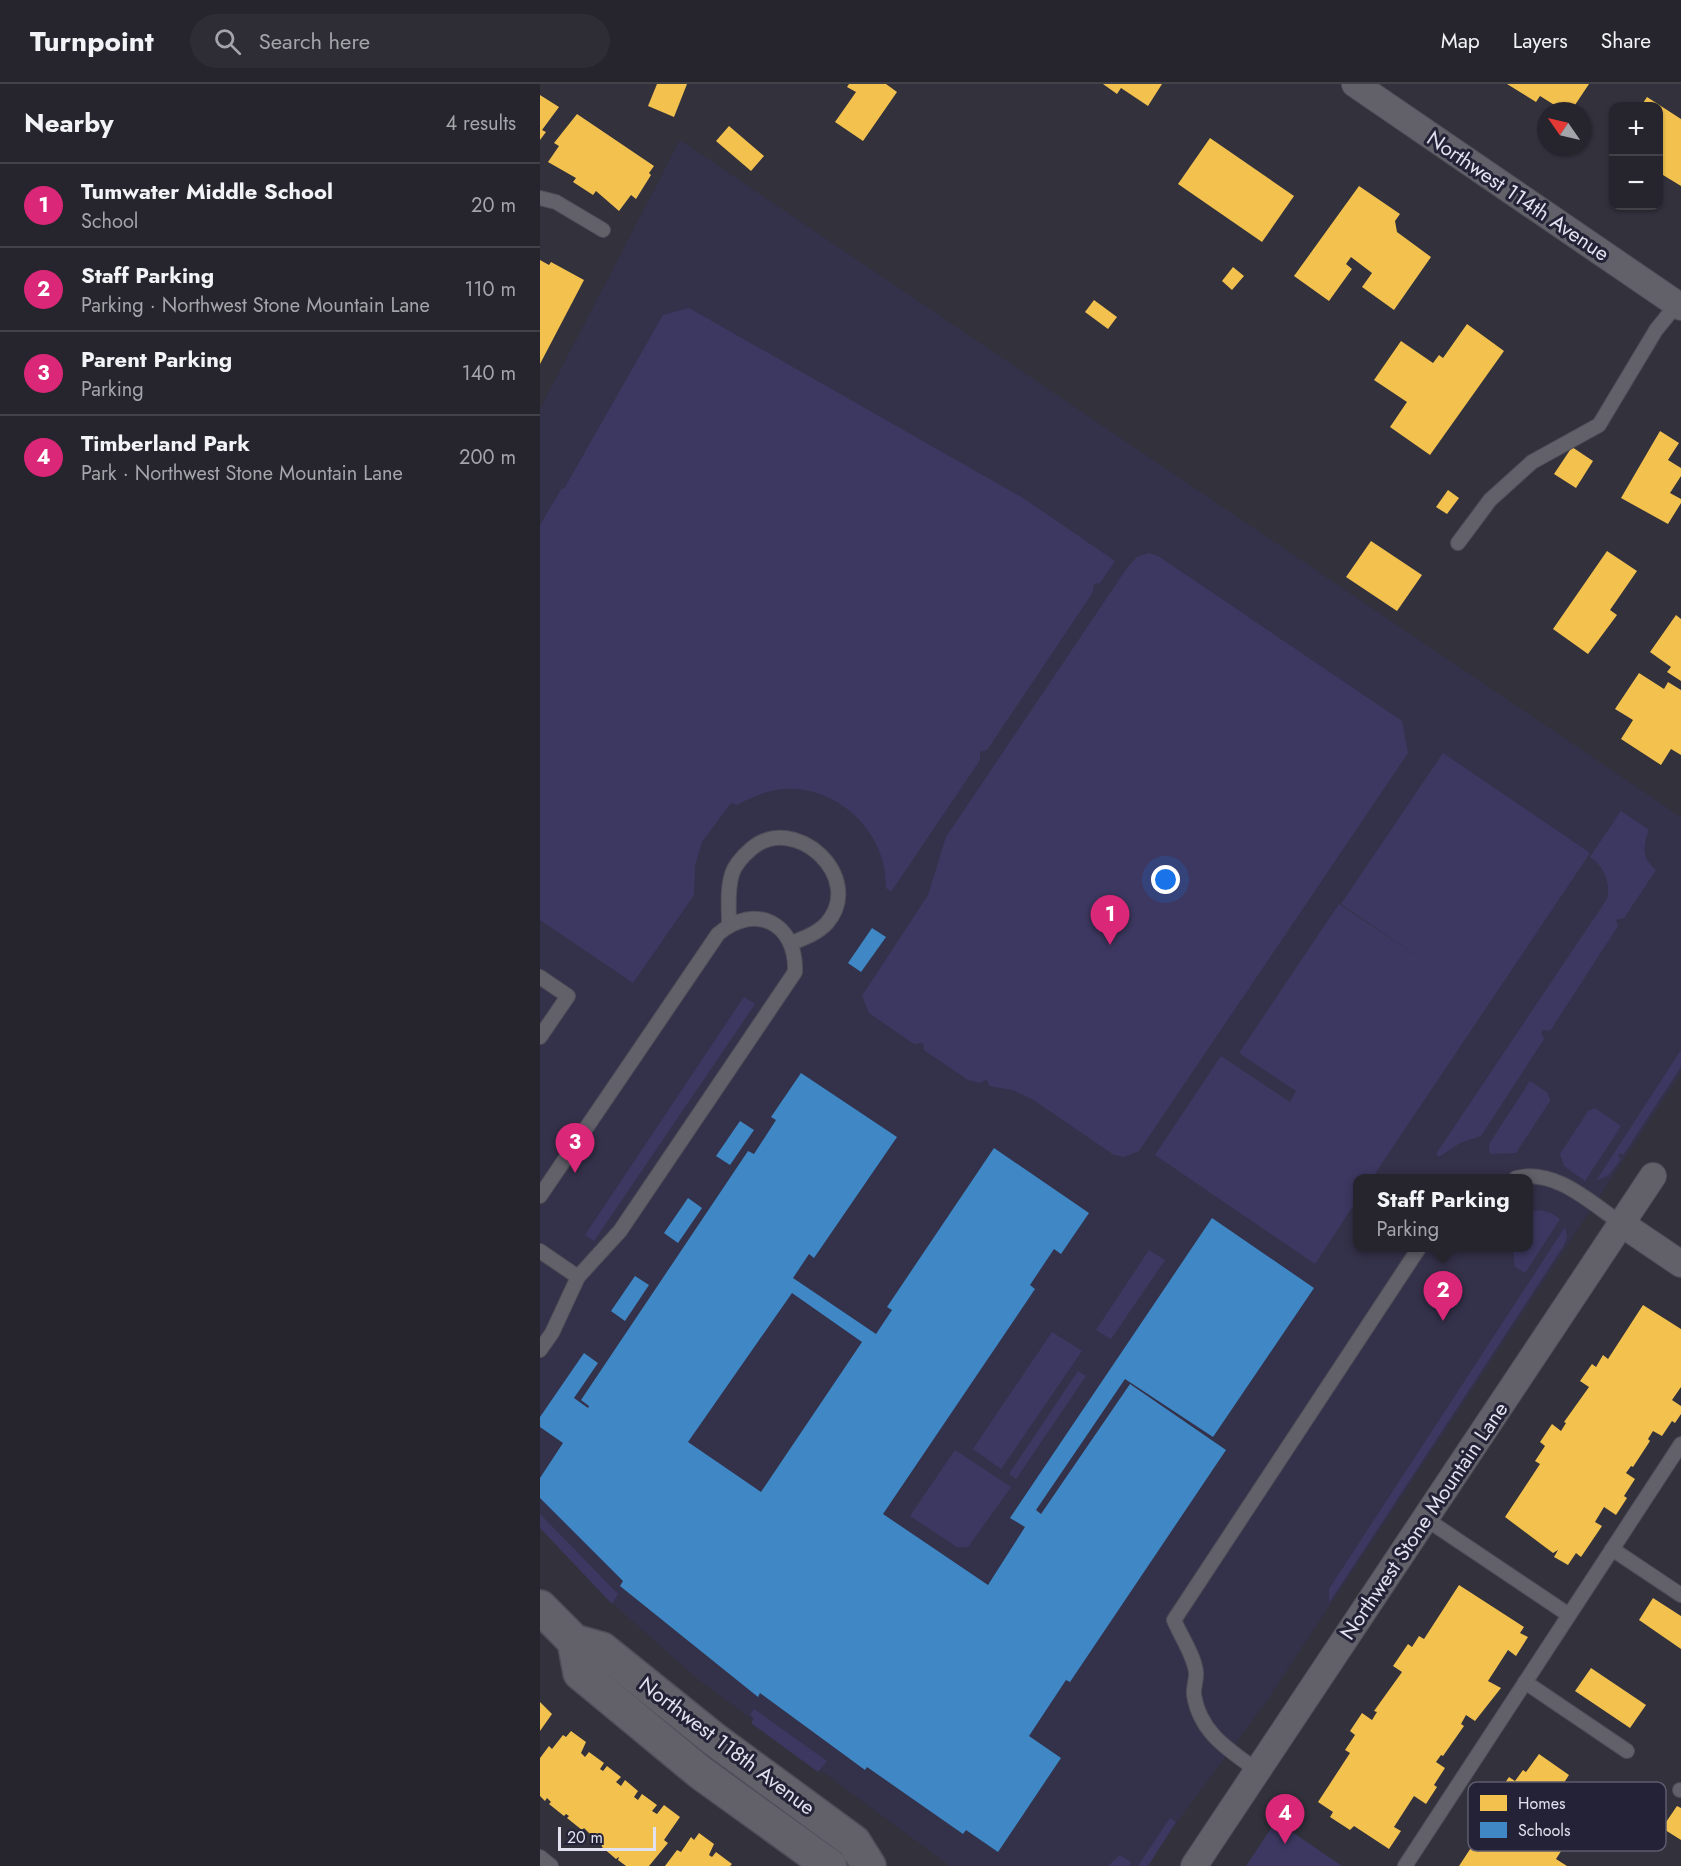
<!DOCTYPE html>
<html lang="en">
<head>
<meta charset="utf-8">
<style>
	:root { --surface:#26252d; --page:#2e2d35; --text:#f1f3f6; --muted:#a4a5aa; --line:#424249; --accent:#db2777 }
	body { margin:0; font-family:Jost,sans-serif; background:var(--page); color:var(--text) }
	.controls { position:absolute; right:18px; top:18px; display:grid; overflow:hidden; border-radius:12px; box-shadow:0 2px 4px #0004 }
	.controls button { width:54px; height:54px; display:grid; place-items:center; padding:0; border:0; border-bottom:2px solid var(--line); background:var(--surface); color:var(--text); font:30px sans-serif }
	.compass { position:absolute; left:997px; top:18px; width:54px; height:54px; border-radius:50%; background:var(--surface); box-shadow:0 2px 4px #0004; rotate:304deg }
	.scale { position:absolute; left:18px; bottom:15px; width:98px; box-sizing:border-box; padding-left:6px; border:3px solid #e2e1ef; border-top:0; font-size:16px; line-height:21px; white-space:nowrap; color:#e2e1ef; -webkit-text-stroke:4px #242236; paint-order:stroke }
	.you { position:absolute; left:626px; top:796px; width:21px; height:21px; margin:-15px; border:4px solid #fff; border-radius:50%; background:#1a73e8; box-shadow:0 0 0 9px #1a73e833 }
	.badge { display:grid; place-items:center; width:39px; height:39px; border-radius:50%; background:var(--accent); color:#fff; font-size:20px; font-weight:700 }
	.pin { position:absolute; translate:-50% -50px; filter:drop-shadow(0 2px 3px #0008) }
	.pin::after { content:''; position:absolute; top:32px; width:21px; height:18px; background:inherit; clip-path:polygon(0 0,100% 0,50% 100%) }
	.popup { position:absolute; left:813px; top:1090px; width:180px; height:78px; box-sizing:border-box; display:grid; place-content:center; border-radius:12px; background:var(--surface); filter:drop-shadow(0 2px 4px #0005); font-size:20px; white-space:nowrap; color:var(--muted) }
	.popup b { font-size:22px; color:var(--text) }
	.popup::after { content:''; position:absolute; left:50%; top:100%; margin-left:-12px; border:12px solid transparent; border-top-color:var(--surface) }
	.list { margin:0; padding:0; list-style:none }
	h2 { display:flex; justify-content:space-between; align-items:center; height:78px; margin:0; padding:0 24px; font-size:26px }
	h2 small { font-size:20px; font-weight:400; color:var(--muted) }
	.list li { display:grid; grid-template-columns:39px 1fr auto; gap:18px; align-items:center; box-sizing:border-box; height:84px; padding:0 24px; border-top:2px solid var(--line) }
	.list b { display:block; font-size:22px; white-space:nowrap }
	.list p { margin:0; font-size:20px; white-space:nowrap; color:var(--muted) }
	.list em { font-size:20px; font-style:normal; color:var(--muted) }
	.icon { flex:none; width:33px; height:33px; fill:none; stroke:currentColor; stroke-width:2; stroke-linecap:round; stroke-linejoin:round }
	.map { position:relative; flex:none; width:1141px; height:1782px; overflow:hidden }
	header { display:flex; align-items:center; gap:36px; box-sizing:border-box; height:84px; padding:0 30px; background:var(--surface); border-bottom:2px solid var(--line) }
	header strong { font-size:28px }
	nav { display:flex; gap:33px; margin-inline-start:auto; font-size:21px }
	.search { width:420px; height:54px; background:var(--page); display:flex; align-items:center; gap:15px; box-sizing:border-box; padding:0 21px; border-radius:33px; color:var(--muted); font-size:22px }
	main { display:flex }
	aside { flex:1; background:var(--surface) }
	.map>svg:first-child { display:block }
	.built { fill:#34314a; fill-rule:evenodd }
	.green { fill:#3d3861 }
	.homes { fill:#f2c14e }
	.schools { fill:#3f88c5; fill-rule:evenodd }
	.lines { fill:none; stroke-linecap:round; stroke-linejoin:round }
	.service-casing { stroke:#4f4e58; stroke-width:16 }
	.minor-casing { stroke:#4f4e58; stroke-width:28 }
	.tertiary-casing { stroke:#4f4e58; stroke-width:36 }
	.service { stroke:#62616a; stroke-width:14 }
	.minor { stroke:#62616a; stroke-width:26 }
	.tertiary { stroke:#62616a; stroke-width:33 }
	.labels { text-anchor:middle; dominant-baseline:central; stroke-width:6; stroke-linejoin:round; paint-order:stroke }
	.street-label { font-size:21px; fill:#e2e1ef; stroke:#242236 }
	.key { fill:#242236; stroke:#5d5b6e; stroke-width:1.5 }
	.key-label { font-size:16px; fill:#e2e1ef }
</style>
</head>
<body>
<header>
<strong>Turnpoint</strong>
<div class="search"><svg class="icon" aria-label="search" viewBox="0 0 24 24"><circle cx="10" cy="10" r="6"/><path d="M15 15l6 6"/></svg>Search here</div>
<nav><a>Map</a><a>Layers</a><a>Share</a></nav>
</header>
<main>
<aside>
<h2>Nearby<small>4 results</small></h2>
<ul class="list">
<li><span class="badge">1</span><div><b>Tumwater Middle School</b><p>School</p></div><em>20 m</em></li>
<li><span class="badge">2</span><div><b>Staff Parking</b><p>Parking · Northwest Stone Mountain Lane</p></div><em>110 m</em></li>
<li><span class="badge">3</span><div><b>Parent Parking</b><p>Parking</p></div><em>140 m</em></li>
<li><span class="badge">4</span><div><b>Timberland Park</b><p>Park · Northwest Stone Mountain Lane</p></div><em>200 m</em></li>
</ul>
</aside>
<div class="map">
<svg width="1141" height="1782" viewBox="0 0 1141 1782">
	<rect width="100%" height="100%" fill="#32313c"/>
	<path class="built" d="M140 56 1141 733V989L726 1618 605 1782H410L160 1597 81 1527 0 1444V325ZM818 1094H988V1164H818Z"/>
	<g class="green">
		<path d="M149 224 483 414 575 477 560 499 554 500 553 508 447 666 440 668V676L351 808 346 804C348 750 299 702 245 705 227 706 212 713 197 721L191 719 162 758 155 782 154 811 93 899 0 836V441L22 404 24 405 123 231Z"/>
		<polygon points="609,469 618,472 862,637 868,669 599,1067 584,1073 574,1071 492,1015 473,1006 449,1002 447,995 440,999 428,996 384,966 383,959 374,960 329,929 322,912 388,811 406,753 587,484 597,473"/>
		<polygon points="903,669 1050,769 832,1094 818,1094 817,1116 775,1180 615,1071 681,972 750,1018 756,1007 699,969 799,820 893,883 801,820"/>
		<path d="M1081 727 1109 746C1103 762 1101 774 1116 786L1084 834 1076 836 1078 842 1010 947 1003 946 1001 949 1004 955 941 1052 920 1059 899 1073 896 1070 1067 815C1071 799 1064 782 1050 773Z"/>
		<polygon points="204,913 215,920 54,1157 45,1151"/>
		<polygon points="1141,966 1141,983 1083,1071 1080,1069 1078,1072 1081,1075 1069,1091 1056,1097"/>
		<polygon points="990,997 1008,1009 1010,1017 976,1069 950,1070 949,1060"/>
		<polygon points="1055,1024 1081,1042 1045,1097 1024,1082 1020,1070 1048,1027"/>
		<polygon points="999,1126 1011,1129 1020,1135 985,1189 975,1183 973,1164 988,1164 989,1128"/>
		<polygon points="1025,1143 1027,1153 1024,1161 789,1519 789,1505"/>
		<polygon points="609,1166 625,1176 571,1255 556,1246"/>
		<polygon points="512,1248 542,1267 461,1385 433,1365"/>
		<polygon points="538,1287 546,1292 476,1395 469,1390"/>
		<polygon points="415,1366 471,1403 428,1463 417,1463 370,1432"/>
		<polygon points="0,1430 78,1510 72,1520 0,1444"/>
		<polygon points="214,1625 287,1677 278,1688 211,1639 214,1634 210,1631"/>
		<polygon points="630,1734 636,1738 608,1782 598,1782"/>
		<polygon points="736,1737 802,1782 706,1782"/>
		<polygon points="580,1771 591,1778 589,1782 568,1782"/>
	</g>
	<g class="homes">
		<polygon points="117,0 147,0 134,33 108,22"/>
		<polygon points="309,0 346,0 357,8 323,57 295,38 316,8 307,3"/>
		<polygon points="563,0 622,0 608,22 581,4 577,10"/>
		<polygon points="967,0 1049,0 1031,27 1024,27 1000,12 996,18"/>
		<polygon points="0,11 19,23 2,46 6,48 0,56"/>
		<polygon points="1107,13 1141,35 1141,102 1118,88 1118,22 1101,22"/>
		<polygon points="37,30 114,82 109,89 111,91 96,115 91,111 79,127 56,107 53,111 33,98 36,94 8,78 19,62 14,59"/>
		<polygon points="189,42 224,72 211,87 176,57"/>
		<polygon points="670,54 754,112 722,158 638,100"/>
		<polygon points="819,102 860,130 855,137 857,148 891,173 854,226 822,203 832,189 811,173 806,180 812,185 789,217 754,192"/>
		<polygon points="0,176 9,181 11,178 44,196 0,280"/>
		<polygon points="693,183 704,192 692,206 682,197"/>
		<polygon points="554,216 577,233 568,245 545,228"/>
		<polygon points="927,240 964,267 890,371 850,343 867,318 834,296 861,257 893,279 899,271 903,274"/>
		<polygon points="1120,347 1139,359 1128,376 1141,384 1141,392 1130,409 1141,415 1141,419 1128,440 1081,414"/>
		<polygon points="1032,363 1053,377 1036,404 1014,390"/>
		<polygon points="908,406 919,414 907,430 896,423"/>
		<polygon points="831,457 882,491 857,527 806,493"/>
		<polygon points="1067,467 1097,487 1070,526 1077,531 1048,570 1013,545"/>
		<polygon points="1136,531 1141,535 1141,597 1127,588 1131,583 1110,568"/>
		<polygon points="1099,589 1124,605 1128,598 1141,606 1141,671 1131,665 1121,681 1081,655 1093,636 1075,625"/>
		<polygon points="1103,1221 1141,1245 1141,1303 1132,1316 1141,1322 1141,1330 1135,1339 1132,1337 1122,1352 1113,1347 1108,1355 1110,1357 1093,1383 1091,1382 1086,1389 1095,1395 1084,1412 1087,1414 1076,1431 1064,1423 1055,1438 1062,1442 1041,1473 1036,1469 1028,1481 1014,1473 1018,1466 1013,1469 965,1433 1000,1380 995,1377 1005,1362 1000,1358 1012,1340 1021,1347 1026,1339 1024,1338 1049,1303 1040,1297 1052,1280 1056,1283 1063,1271 1068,1275"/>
		<polygon points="919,1501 984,1543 980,1549 988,1553 976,1572 968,1566 948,1597 961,1604 935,1637 926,1631 921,1640 924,1642 903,1672 901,1671 896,1678 905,1684 894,1701 897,1703 886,1720 874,1712 854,1743 861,1747 849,1765 814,1742 810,1746 790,1733 793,1728 778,1718 810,1669 805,1666 815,1651 810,1647 822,1629 832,1636 837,1628 834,1627 862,1588 853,1582 868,1560 872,1563 879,1552 884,1555"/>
		<polygon points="1113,1514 1141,1532 1141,1565 1099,1536"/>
		<polygon points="1051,1584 1106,1621 1090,1644 1035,1607"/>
		<polygon points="0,1618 12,1630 0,1647"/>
		<polygon points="31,1647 46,1658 41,1669 45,1673 49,1668 64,1679 60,1685 63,1687 67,1682 81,1693 76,1698 81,1702 85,1696 98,1707 94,1713 98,1716 102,1710 117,1721 112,1727 117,1730 124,1721 140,1733 124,1756 128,1759 109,1782 86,1782 78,1776 79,1773 76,1775 62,1763 61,1758 60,1760 44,1744 42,1746 27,1734 29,1732 26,1730 24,1732 9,1720 11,1718 7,1714 5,1717 0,1712 0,1674 9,1662 12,1665 23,1651 26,1653"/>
		<polygon points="999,1670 1029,1691 1018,1708 1047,1727 1016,1775 1027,1782 919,1782 938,1753 933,1749 947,1728 952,1732 960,1719 954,1715 969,1693 975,1697 983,1686 986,1688"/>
		<polygon points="1137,1722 1141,1724 1141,1756 1122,1744"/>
		<polygon points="159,1749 174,1760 169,1771 172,1773 176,1768 192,1780 190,1782 125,1782 137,1766 141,1768 151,1753 154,1756"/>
	</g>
	<g class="schools">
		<polygon points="332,844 346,853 321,888 308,879"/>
		<path d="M261 989 357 1053 274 1174 269 1170 253 1194 336 1250 352 1226 347 1223 454 1064 549 1129 521 1170 514 1165 490 1201 495 1205 343 1430 448 1501 485 1443 470 1434 672 1134 774 1204 673 1353 585 1295 496 1426 501 1430 590 1300 686 1366 530 1598 526 1596 489 1652 521 1674 458 1768 426 1746 423 1750 327 1683 325 1686 220 1609 218 1613 80 1502 83 1497 0 1414V1394L23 1359 0 1343V1333L44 1269 58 1279 34 1314 48 1324 49 1322 41 1316 208 1067 214 1070 236 1036 231 1033ZM252 1209 322 1258 221 1408 148 1358Z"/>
		<polygon points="200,1037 214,1046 190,1081 176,1072"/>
		<polygon points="148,1114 162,1124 138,1159 124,1149"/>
		<polygon points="95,1192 109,1201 85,1237 71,1227"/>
	</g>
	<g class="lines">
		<defs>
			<g id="service">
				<polyline points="0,114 16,118 63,146"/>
				<polyline points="918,459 950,416 992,378 1059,341 1116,246 1137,220"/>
				<path d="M189 840C189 824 187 806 192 790 195 780 203 772 211 765 255 727 326 794 287 839 278 849 264 854 252 859"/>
				<polyline points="0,893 28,912 0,953"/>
				<path d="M976 1094C1016 1084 1052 1120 1082 1140"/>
				<path d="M0 1112 178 850C215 818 257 839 255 888L80 1147 38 1193 12 1249 0 1266"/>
				<polyline points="0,1167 38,1193"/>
				<polyline points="886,1435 1029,1531"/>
				<polyline points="1072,1465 1141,1511"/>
				<polyline points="985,1598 1087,1667"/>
				<path d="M718 1687C689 1666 660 1649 654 1611 653 1603 657 1595 656 1588 654 1571 640 1551 634 1536L879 1164"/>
				<polyline points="1140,1706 1141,1706"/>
				<polyline points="0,1773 11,1782"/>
				<polyline points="865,1782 1141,1360"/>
			</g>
			<g id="minor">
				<polyline points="815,0 1141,223"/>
				<polyline points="1082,1140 1141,1180"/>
				<polyline points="654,1782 1113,1092"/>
			</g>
			<g id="tertiary">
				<polyline points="0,1523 34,1557 62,1565 175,1656 314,1758 329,1782"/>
				<polyline points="34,1557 40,1589 161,1689 290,1782"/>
			</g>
		</defs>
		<use href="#service" class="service-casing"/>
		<use href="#minor" class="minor-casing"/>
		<use href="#tertiary" class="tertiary-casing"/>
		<use href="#service" class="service"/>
		<use href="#minor" class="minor"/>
		<use href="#tertiary" class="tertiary"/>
	</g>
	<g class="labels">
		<g class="street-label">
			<text transform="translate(978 112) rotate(34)">Northwest 114th Avenue</text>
			<text transform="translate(884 1437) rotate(-56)">Northwest Stone Mountain Lane</text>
			<text transform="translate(187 1662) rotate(37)">Northwest 118th Avenue</text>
		</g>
	</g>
	<rect x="928" y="1698" width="198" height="69" rx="9" class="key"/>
	<rect x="940" y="1711" width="27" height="16" fill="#f2c14e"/>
	<rect x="940" y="1738" width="27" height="16" fill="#3f88c5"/>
	<g class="key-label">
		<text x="978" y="1725">Homes</text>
		<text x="978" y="1752">Schools</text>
	</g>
</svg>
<div class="controls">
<button>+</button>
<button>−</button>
</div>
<svg class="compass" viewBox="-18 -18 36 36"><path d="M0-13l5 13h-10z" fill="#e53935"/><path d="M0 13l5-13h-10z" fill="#a4a5aa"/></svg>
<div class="scale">20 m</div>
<div class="you"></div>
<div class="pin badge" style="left:570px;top:861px">1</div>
<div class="pin badge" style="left:903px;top:1237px">2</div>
<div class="popup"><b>Staff Parking</b>Parking</div>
<div class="pin badge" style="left:35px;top:1089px">3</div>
<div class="pin badge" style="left:745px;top:1760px">4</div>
</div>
</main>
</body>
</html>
